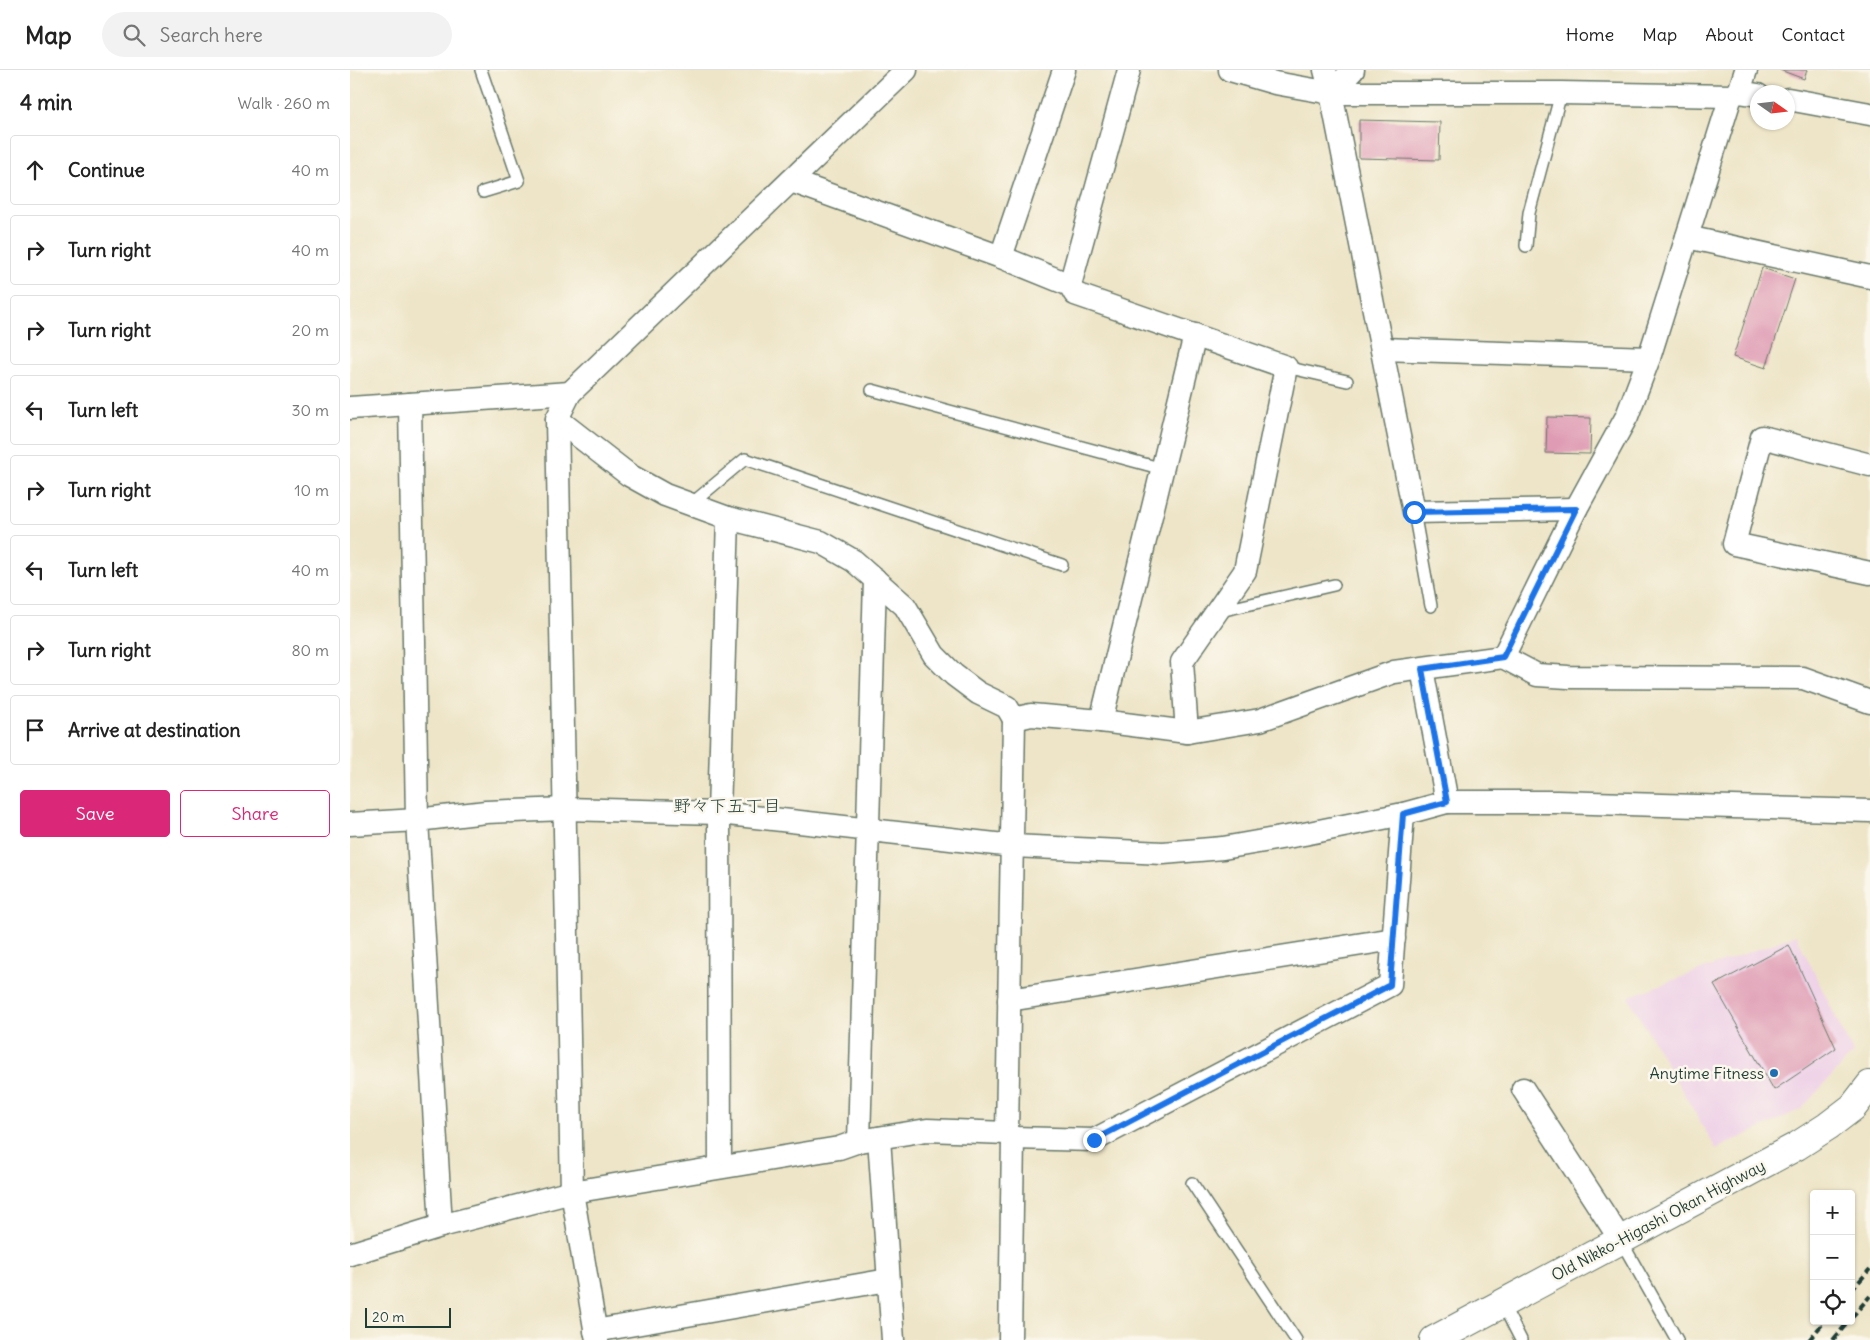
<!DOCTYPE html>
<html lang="en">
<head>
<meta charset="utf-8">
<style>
	:root { --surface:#fff; --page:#f2f2f2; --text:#222; --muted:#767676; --line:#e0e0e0; --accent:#db2777 }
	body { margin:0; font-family:Delius,"Klee One",sans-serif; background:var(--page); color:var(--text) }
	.controls { position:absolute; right:15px; bottom:15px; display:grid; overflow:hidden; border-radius:5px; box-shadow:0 1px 4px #0004 }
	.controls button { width:45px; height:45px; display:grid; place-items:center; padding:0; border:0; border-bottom:1px solid var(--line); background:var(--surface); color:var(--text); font:25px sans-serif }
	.compass { position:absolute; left:1400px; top:15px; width:45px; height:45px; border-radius:50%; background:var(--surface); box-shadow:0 1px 4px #0004; rotate:104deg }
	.scale { position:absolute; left:15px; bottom:12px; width:86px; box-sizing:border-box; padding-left:5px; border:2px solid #1f3d34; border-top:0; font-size:14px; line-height:18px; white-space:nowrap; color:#1f3d34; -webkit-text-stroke:4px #fbf7ec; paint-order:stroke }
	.stop { position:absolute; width:15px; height:15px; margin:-11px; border:4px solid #1a73e8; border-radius:50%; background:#fff }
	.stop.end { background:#1a73e8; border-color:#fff; box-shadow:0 1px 5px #0008 }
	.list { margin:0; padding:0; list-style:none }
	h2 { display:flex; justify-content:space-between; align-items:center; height:65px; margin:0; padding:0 20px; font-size:21px }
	h2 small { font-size:16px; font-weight:400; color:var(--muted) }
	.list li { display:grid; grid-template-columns:32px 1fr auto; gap:15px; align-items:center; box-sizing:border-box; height:70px; margin:0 10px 10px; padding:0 10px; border:1px solid var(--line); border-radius:5px }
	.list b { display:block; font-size:19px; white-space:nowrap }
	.list em { font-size:16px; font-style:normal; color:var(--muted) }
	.actions { display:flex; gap:10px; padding:15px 20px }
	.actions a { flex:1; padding:11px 0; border:1px solid var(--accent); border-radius:5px; text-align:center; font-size:18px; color:var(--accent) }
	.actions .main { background:var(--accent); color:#fff }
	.icon { flex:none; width:28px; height:28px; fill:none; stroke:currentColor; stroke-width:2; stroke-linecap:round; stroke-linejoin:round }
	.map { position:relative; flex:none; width:1520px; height:1270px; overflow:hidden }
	header { display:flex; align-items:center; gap:30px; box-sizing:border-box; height:70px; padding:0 25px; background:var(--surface); border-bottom:1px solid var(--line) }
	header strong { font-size:24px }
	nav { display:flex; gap:28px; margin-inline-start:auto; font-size:18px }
	.search { width:350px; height:45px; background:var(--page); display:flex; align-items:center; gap:12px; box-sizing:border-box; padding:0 18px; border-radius:28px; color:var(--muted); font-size:19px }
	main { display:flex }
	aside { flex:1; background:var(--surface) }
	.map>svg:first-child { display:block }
	.built { fill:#eed0e7 }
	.building { fill:#df9bb4 }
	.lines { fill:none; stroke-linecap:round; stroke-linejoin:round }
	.lane-casing { stroke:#677868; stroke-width:14 }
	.street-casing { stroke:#677868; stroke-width:25 }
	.secondary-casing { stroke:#677868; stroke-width:30 }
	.lane { stroke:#fff; stroke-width:11 }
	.street { stroke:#fff; stroke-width:22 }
	.secondary { stroke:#fff; stroke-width:28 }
	.rail { stroke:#1f3d34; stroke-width:4; stroke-dasharray:8 4; stroke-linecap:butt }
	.route { stroke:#1a73e8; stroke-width:6 }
	.poi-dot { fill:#1f6fb2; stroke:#fbf7ec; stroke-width:2 }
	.labels { text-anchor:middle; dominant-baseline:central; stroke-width:5; stroke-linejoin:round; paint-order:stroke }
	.poi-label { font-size:16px; fill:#1f3d34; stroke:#fbf7ec; text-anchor:end }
	.street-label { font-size:16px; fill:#1f3d34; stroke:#fbf7ec }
	.neighbourhood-label { font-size:18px; fill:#1f3d34; stroke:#fbf7ec }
</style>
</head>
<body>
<header>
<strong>Map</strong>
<div class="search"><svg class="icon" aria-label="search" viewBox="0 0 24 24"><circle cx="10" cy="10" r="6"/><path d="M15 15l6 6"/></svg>Search here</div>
<nav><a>Home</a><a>Map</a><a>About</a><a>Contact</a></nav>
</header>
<main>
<aside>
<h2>4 min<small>Walk · 260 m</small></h2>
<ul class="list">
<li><svg class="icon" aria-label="ahead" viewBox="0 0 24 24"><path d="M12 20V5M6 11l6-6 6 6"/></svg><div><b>Continue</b></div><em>40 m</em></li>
<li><svg class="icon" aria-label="right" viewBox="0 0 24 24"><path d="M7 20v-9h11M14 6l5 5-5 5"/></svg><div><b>Turn right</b></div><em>40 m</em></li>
<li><svg class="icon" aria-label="right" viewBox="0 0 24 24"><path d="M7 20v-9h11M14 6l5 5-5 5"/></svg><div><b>Turn right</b></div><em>20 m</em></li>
<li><svg class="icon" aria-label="left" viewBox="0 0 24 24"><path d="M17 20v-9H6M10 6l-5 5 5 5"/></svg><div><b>Turn left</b></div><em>30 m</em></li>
<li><svg class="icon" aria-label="right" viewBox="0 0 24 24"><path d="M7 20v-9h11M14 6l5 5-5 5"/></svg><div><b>Turn right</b></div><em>10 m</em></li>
<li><svg class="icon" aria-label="left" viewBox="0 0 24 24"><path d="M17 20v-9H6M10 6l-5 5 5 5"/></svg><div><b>Turn left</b></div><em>40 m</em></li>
<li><svg class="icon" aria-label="right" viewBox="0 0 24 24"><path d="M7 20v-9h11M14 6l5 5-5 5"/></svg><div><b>Turn right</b></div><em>80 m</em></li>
<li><svg class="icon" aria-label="arrive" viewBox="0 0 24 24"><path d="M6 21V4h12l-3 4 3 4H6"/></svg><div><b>Arrive at destination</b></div></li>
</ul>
<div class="actions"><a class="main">Save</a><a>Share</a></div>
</aside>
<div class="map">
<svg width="1520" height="1270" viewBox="0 0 1520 1270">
	<rect width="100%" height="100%" fill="#fbf7ec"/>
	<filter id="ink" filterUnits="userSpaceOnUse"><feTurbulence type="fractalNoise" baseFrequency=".02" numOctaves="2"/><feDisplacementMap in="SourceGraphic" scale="10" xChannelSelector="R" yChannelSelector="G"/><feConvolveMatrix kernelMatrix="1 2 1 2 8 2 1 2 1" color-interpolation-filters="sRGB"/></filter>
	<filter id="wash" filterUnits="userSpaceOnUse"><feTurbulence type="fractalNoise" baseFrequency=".0096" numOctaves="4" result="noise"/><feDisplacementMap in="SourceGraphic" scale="20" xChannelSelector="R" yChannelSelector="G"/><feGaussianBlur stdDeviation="1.12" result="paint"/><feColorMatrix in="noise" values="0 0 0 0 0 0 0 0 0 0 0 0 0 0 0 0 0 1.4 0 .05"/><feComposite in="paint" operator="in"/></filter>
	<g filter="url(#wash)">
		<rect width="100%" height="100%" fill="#eee5c8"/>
		<polygon class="built" points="1446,865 1503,983 1451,1039 1366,1079 1278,927"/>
		<g id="blocks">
			<g class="building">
				<polygon points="1430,0 1457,0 1454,9"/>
				<polygon points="1009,50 1090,52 1089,90 1009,88"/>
				<polygon points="1412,198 1445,209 1416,298 1383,287"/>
				<polygon points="1197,347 1241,348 1240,384 1196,383"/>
				<polygon points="1439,875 1486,978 1424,1020 1364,915"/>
			</g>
		</g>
	</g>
	<g filter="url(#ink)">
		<use href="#blocks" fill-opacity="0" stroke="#677868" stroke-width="1"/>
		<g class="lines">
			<defs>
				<g id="lane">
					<polyline points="131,0 169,111 133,122"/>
					<polyline points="1176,176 1179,143 1211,23"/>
					<polyline points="936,297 997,311"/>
					<polyline points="522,320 813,399"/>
					<polyline points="340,435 395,389 712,495"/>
					<polyline points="1064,442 1081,536"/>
					<polyline points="870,541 984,515"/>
					<polyline points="842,1113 946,1270"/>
					<polyline points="1270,1169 1327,1270"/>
					<polyline points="1152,1233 1171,1270"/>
				</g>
				<g id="street">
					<polyline points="880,0 925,13 981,23 1211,23 1381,26 1389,22 1408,25"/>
					<polyline points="975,0 981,23 1064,442 1226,439"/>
					<polyline points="1389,22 1396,0"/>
					<polyline points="981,23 1003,0"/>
					<polyline points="1438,29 1520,44"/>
					<polyline points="441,111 651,187 720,215 725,224 936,297 895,501 832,592 837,662"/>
					<polyline points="1337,167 1520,207"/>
					<polyline points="651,187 714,0"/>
					<polyline points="720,215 779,0"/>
					<polyline points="1032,279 1299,288"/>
					<polyline points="60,334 67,750 91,1156"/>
					<polyline points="0,338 220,323"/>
					<polyline points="207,349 279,405 315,425 378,448 471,472 504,491 555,536 584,585 604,605 628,623 657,637 664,649 681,645 751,651 837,662 910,650 1044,602 1153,587 1226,439 1277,346 1299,288 1381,26"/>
					<polyline points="1520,395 1412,367 1384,474 1520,503"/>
					<polyline points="1153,587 1187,605 1218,607 1453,608 1520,632"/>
					<polyline points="1072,599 1097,732"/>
					<polyline points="751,651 845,265"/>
					<polyline points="0,754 67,750 136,742 215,739 369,743 663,776 813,783 873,778 954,764 1053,744 1097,732 1207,732 1520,741"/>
					<polyline points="659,930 1044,869"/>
					<polyline points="1173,1019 1270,1169"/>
					<polyline points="657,1063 663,1068 660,1270"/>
					<polyline points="529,1068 543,1270"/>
					<polyline points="663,1068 744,1070 1040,915 1053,744"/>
					<polyline points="509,1071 525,509"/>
					<polyline points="370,1097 369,743 378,448"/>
					<polyline points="0,1184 91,1156 222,1122 489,1078 509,1071 577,1060 657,1063 664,649"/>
					<polyline points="245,1261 538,1210"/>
					<polyline points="247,1270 222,1122 207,349 220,323 556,0"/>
				</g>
				<polyline id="secondary" points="1084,1270 1447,1076 1478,1056 1503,1037 1520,1015"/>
			</defs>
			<use href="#lane" class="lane-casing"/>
			<use href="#street" class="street-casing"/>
			<use href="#secondary" class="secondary-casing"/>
			<use href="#lane" class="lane"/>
			<use href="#street" class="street"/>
			<use href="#secondary" class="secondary"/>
			<g class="rail">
				<polyline points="1501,1221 1520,1199"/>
				<polyline points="1501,1248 1520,1226"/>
				<polyline points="1459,1270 1475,1251"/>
				<polyline points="1483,1270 1499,1251"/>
			</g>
		</g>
	</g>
	<g class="lines" filter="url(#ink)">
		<polyline class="route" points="744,1070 1040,915 1053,744 1097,732 1072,599 1153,587 1226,439 1064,442"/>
	</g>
	<circle class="poi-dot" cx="1424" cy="1003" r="5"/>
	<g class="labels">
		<g class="poi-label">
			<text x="1414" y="1003">Anytime Fitness</text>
		</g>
		<g class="street-label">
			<text transform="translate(1308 1150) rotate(-28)">Old Nikko-Higashi Okan Highway</text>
		</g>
		<g class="neighbourhood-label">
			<text x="377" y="735">野々下五丁目</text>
		</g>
	</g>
</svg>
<div class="controls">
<button>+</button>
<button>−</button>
<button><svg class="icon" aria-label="locate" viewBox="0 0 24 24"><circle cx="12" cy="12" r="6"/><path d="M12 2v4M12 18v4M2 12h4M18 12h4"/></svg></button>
</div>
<svg class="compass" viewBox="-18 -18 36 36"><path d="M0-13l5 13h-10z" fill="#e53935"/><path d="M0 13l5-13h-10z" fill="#767676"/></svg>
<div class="scale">20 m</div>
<div class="stop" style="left:1064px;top:442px"></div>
<div class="stop end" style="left:744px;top:1070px"></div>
</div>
</main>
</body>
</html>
